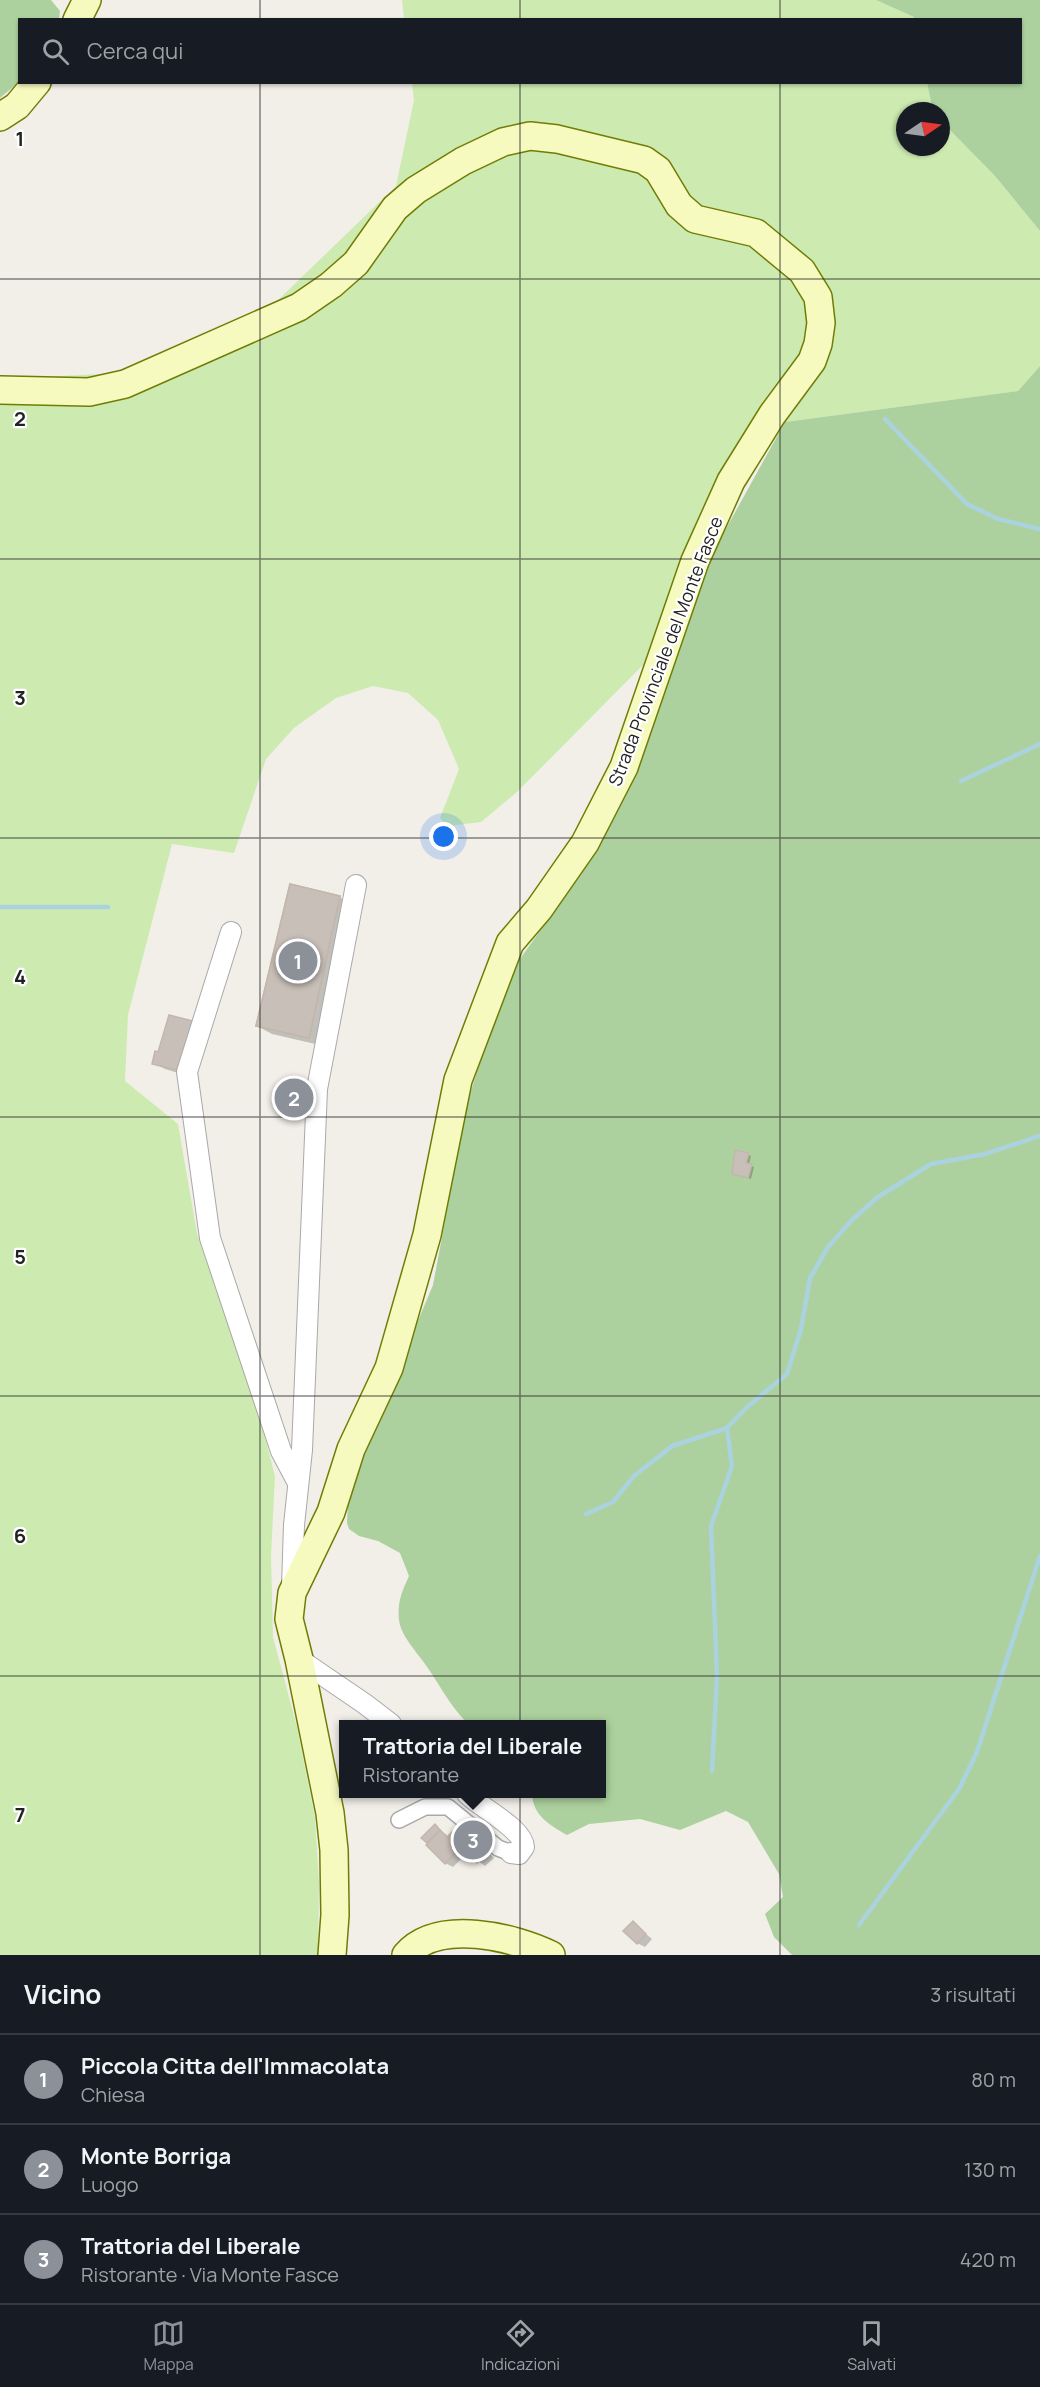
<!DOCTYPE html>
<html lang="it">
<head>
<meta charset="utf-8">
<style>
	:root { --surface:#171b24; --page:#242831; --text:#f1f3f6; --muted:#9ea1a6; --line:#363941; --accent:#8c9099 }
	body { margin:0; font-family:Manrope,sans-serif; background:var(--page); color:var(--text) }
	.compass { position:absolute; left:896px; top:102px; width:54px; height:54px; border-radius:50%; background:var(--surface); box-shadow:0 2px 4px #0004; rotate:77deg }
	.you { position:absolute; left:444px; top:837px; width:21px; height:21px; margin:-15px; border:4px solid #fff; border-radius:50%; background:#1a73e8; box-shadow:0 0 0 9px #1a73e833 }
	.badge { display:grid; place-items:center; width:39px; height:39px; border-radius:50%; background:var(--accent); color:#fff; font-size:20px; font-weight:700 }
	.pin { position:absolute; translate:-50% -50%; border:3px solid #fff; box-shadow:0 2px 6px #0006 }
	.popup { position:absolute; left:339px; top:1720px; width:267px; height:78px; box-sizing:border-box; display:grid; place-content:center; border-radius:0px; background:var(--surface); filter:drop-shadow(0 2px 4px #0005); font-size:20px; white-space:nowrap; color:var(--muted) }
	.popup b { font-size:22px; color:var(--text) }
	.popup::after { content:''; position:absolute; left:50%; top:100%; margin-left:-12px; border:12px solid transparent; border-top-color:var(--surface) }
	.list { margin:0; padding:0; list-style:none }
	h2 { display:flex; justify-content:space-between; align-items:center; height:78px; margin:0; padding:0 24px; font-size:26px }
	h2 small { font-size:20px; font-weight:400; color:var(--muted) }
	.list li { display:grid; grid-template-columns:39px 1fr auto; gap:18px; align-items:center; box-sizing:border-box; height:90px; padding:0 24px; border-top:2px solid var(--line) }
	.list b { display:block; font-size:22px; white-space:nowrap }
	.list p { margin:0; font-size:20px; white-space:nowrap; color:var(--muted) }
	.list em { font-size:20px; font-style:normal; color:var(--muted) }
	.icon { flex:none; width:33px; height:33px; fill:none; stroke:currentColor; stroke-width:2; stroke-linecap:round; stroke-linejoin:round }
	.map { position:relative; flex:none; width:1040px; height:1955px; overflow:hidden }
	.search { position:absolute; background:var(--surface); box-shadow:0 2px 4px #0004; left:18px; right:18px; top:18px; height:66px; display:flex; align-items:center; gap:15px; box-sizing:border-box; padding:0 21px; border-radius:0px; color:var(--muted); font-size:22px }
	.sheet { height:348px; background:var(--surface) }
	nav { display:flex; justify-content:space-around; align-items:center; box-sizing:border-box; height:84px; border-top:2px solid var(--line); background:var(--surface); font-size:16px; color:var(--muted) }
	nav a { display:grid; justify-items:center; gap:3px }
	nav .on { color:var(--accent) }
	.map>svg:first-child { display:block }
	.grass { fill:#cdebb0 }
	.forest { fill:#add19e }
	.shadow { fill:#0003 }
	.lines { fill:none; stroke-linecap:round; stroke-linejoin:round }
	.stream { stroke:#aad3df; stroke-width:4.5 }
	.building { fill:#c7bfb8; stroke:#c4b6ab; stroke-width:1.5; fill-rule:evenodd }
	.pedestrian-casing { stroke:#a9a9a9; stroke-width:18 }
	.minor-casing { stroke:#a9a9a9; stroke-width:22 }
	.secondary-casing { stroke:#707d05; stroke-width:30 }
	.pedestrian { stroke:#fff; stroke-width:15 }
	.minor { stroke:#fff; stroke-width:20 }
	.secondary { stroke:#f7fabf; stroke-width:27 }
	.grid { fill:none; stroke:#222; stroke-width:1.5; stroke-opacity:0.55 }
	.labels { text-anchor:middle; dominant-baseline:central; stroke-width:4.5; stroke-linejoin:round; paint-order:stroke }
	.street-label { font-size:18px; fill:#222; stroke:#fff }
	.grid-label { font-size:20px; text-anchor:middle; font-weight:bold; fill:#222; stroke:#fff; stroke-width:4.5; stroke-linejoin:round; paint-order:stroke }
</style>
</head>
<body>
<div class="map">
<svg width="1040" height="1955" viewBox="0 0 1040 1955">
	<rect width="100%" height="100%" fill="#f2efe9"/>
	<g class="grass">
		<polygon points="402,0 876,0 914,17 914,19 404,20"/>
		<polygon points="412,83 927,83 933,111 905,111 905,147 941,147 941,121 995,176 1040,231 1040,366 1018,391 785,422 755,423 647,661 517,792 481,822 447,826 440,818 459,769 438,720 408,693 373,686 336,698 294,728 266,759 234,853 172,844 128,1015 125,1081 178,1124 197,1233 261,1422 275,1476 271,1557 273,1637 297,1727 315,1818 319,1883 318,1955 0,1955 0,379 120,373 276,302 396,186 414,100"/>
	</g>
	<g class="forest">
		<polygon points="0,0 51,0 60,11 59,19 20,20 19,82 0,98"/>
		<polygon points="876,0 1040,0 1040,231 995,176 941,121 941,111 933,111 927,83 1020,82 1020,20 914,19 914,17"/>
		<path d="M1040 366V1955H792L774 1937 765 1914 783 1897 779 1874 748 1822 726 1811 680 1830 640 1819 589 1824 567 1835C550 1825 533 1816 532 1794H602V1724H468C450 1706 440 1685 425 1664 416 1651 401 1636 399 1620 397 1603 402 1591 409 1576L400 1553 378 1541 359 1536 349 1529 347 1523 348 1499 367 1442 433 1285 467 1104 505 980 596 852 653 725 712 554 785 422 1018 391Z"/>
	</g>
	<g class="shadow">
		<polygon points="339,897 354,906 324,1046 272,1034 257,1026"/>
		<polygon points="156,1053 195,1072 188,1076 165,1069 154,1063"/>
		<polygon points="748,1155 751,1156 749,1165 754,1167 751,1179 734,1174"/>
		<polygon points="460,1827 467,1831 494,1858 485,1866 467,1853 453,1867 445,1863 423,1838 438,1828 449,1837"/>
		<polygon points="633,1923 652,1939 645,1947 637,1943"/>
	</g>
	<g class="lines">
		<g class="stream">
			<polyline points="885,419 967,504 998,519 1040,529"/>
			<polyline points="961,781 1040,744"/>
			<polyline points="0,907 108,907"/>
			<polyline points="586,1514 613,1502 634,1476 672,1446 727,1428 747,1407 787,1374 801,1329 810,1278 828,1247 852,1220 878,1197 931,1164 985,1154 1040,1136"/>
			<polyline points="712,1771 717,1676 711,1526 732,1466 727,1428"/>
			<polyline points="859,1925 959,1789 977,1752 1040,1556"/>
		</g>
	</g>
	<g class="building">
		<path d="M290 884 340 896 309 1038 256 1026ZM296 904 325 910 316 947 288 941ZM282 966 286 974 295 978 312 973 308 992 279 986ZM280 1003 297 1006 294 1019 278 1016Z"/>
		<polygon points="290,884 340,896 309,1038 256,1026"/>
		<polygon points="169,1015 197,1022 184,1066 178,1065 177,1070 152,1064 155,1051 158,1052"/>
		<polygon points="735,1150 749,1153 746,1163 752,1164 748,1178 732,1174"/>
		<polygon points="435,1824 440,1830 427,1843 421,1838"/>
		<polygon points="459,1825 479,1844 467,1857 447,1837"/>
		<polygon points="440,1830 459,1849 445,1864 426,1845"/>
		<polygon points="479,1844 487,1853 477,1863 469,1855"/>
		<polygon points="633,1921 646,1934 637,1944 623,1931"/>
	</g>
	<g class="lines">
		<defs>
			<polyline id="pedestrian" points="399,1820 425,1807 448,1807 498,1848 511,1853"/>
			<g id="minor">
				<polyline points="231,932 187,1072 210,1238 281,1451 298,1483"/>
				<polyline points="292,1587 294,1525 302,1450 317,1089 356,885"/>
				<polyline points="299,1659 365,1704 391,1724"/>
				<path d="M467 1794C481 1808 523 1828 524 1847L519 1854 511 1853"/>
			</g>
			<g id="secondary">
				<polyline points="77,20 87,0"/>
				<polyline points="0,117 17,106 37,82"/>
				<polyline points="0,390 89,392 125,384 299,307 331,285 356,263 395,208 416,190 463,161 503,142 530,136 557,139 644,160 658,170 679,205 695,219 756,233 802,271 818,297 821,323 818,344 812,361 772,415 731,481 695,561 624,767 585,843 539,909 510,943 458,1080 427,1235 389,1368 351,1449 331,1512 292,1593 289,1619 299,1659 330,1813 334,1850 335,1915 332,1955"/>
				<path d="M406 1955C438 1918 514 1937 551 1955"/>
			</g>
		</defs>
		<use href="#pedestrian" class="pedestrian-casing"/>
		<use href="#minor" class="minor-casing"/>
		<use href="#secondary" class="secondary-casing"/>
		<use href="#pedestrian" class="pedestrian"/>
		<use href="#minor" class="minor"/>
		<use href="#secondary" class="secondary"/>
	</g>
	<path class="grid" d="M260 0V20M520 0V20M780 0V20M260 82V1955M520 82V1955M780 82V1955M0 279H1040M0 559H1040M0 838H1040M0 1117H1040M0 1396H1040M0 1676H1040"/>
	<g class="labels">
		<g class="street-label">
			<text transform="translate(665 651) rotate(-69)">Strada Provinciale del Monte Fasce</text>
		</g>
	</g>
	<g class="grid-label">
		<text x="20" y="146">1</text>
		<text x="20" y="426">2</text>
		<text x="20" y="705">3</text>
		<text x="20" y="984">4</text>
		<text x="20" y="1264">5</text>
		<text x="20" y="1543">6</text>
		<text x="20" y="1822">7</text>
	</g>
</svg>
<svg class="compass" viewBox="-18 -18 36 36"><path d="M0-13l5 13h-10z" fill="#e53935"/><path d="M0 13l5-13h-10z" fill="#9ea1a6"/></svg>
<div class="you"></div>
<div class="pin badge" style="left:298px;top:961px">1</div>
<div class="pin badge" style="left:294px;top:1098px">2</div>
<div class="pin badge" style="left:473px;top:1840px">3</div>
<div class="popup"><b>Trattoria del Liberale</b>Ristorante</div>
<div class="search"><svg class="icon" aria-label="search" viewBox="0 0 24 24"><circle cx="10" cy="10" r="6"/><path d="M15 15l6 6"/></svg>Cerca qui</div>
</div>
<section class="sheet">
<h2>Vicino<small>3 risultati</small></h2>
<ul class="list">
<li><span class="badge">1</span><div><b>Piccola Citta dell'Immacolata</b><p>Chiesa</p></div><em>80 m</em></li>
<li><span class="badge">2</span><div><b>Monte Borriga</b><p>Luogo</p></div><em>130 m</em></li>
<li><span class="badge">3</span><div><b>Trattoria del Liberale</b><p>Ristorante · Via Monte Fasce</p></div><em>420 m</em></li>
</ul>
</section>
<nav>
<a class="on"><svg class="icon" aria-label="map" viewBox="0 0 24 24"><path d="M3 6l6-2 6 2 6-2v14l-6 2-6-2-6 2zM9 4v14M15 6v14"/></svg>Mappa</a>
<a><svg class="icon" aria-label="directions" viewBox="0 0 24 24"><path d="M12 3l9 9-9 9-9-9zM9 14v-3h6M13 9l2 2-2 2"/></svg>Indicazioni</a>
<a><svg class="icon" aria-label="saved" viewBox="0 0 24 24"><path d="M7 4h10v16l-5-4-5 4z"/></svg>Salvati</a>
</nav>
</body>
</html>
